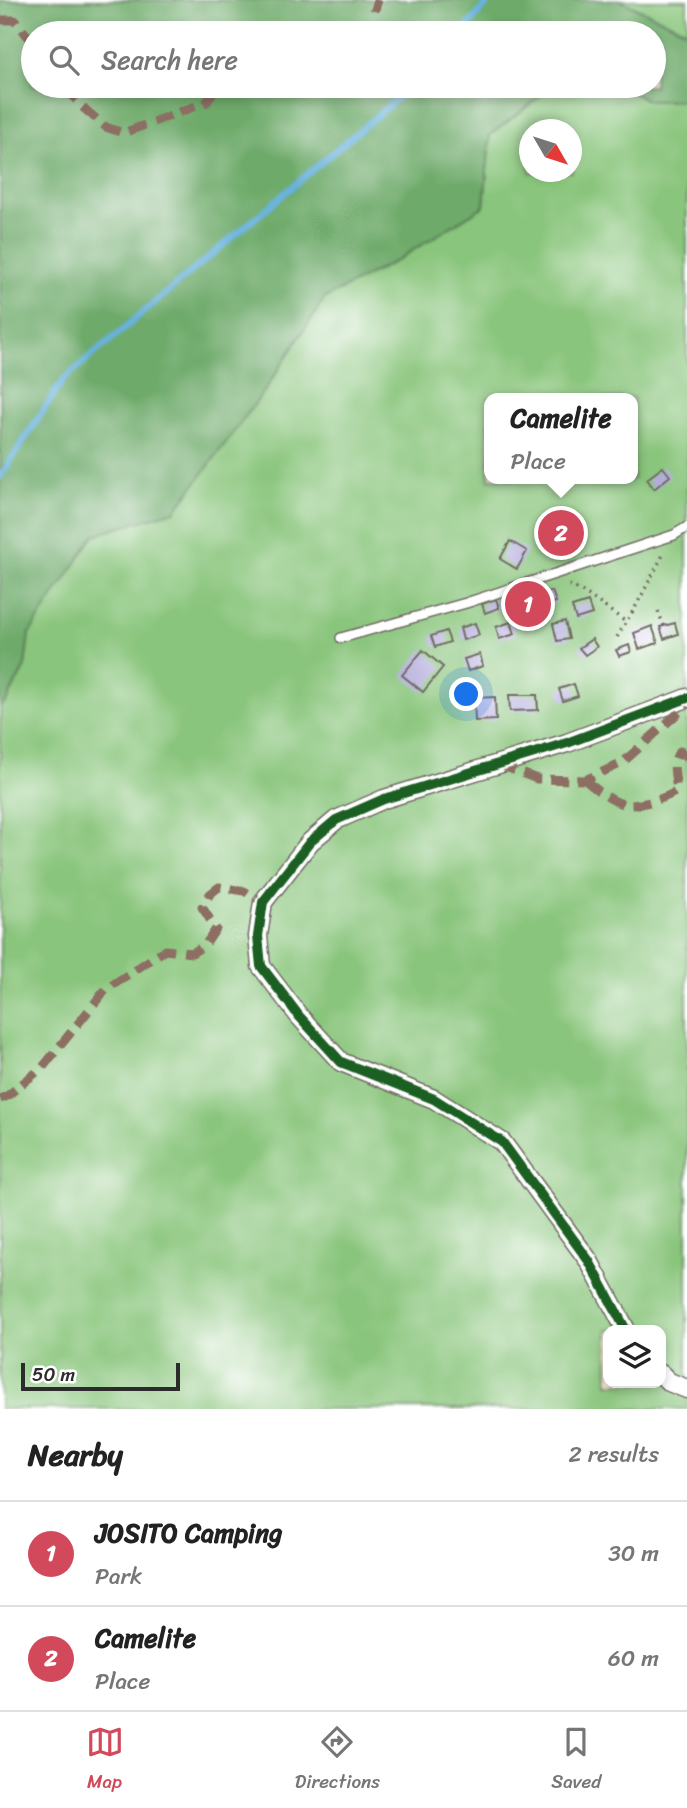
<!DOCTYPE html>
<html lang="en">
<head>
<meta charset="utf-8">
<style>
	:root { --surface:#fff; --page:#f2f2f2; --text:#222; --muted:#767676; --line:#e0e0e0; --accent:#d1495b }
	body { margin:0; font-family:Sriracha,sans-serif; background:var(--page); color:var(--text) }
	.controls { position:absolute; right:21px; bottom:21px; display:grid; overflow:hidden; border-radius:14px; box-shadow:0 4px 10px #0003 }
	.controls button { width:63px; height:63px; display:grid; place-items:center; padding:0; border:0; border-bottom:2px solid var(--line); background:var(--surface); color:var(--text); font:35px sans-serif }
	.compass { position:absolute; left:519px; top:119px; width:63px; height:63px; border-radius:50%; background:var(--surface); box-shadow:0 4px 10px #0003; rotate:129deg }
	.scale { position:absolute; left:21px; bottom:18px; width:159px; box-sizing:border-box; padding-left:7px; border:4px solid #2b2b2b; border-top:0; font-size:19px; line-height:24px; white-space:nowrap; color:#2b2b2b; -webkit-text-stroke:5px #fff; paint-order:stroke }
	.you { position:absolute; left:467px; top:695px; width:24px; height:24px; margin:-18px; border:5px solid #fff; border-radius:50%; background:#1a73e8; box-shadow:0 0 0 10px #1a73e833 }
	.badge { display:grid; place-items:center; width:46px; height:46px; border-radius:50%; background:var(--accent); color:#fff; font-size:23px; font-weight:700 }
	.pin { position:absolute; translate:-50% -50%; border:4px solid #fff; box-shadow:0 2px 7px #0006 }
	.popup { position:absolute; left:484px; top:393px; width:154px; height:91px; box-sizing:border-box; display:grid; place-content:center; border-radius:14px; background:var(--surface); filter:drop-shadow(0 2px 5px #0005); font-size:23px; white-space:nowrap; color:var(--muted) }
	.popup b { font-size:26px; color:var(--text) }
	.popup::after { content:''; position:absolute; left:50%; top:100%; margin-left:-14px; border:14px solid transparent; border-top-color:var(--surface) }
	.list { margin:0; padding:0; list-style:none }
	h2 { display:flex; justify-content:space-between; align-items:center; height:91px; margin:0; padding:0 28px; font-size:30px }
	h2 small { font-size:23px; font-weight:400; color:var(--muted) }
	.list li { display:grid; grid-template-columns:46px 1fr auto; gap:21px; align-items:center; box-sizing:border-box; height:105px; padding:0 28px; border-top:2px solid var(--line) }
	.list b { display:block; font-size:26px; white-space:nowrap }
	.list p { margin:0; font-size:23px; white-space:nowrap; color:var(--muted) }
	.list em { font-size:23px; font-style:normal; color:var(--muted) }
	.icon { flex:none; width:38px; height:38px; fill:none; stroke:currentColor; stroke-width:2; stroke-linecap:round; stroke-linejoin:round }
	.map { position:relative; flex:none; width:687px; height:1409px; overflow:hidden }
	.search { position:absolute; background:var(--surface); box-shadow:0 4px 10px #0003; left:21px; right:21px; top:21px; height:77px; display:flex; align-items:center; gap:18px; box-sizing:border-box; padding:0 24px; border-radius:38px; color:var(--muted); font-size:26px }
	.sheet { height:301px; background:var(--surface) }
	nav { display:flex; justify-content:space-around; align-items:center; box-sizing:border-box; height:98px; border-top:2px solid var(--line); background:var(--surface); font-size:19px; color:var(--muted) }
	nav a { display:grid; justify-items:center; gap:4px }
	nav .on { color:var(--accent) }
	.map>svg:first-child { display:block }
	.green { fill:#89c57b; stroke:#5a7853; stroke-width:2; fill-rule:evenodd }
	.forest { fill:#6eaa6b; stroke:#4c6a4b; stroke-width:2 }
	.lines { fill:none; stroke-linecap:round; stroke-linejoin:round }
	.stream { stroke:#67b2e0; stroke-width:6 }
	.building { fill:#b4abdc }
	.lane-casing { stroke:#726d65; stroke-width:12 }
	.street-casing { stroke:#726d65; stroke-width:21 }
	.path { stroke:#726d65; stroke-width:3.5; stroke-dasharray:2 5; stroke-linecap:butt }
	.lane { stroke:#fff; stroke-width:9 }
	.street { stroke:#fff; stroke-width:18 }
	.quiet { stroke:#8d6e63; stroke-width:9; stroke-dasharray:18 9; stroke-linecap:butt }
	.cycleway-casing { stroke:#fff; stroke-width:15 }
	.cycleway { stroke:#1b5e20; stroke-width:10 }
</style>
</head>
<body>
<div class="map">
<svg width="687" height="1409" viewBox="0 0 687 1409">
	<rect width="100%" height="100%" fill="#fff"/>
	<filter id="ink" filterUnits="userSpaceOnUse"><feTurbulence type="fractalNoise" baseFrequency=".0143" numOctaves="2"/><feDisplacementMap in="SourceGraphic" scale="14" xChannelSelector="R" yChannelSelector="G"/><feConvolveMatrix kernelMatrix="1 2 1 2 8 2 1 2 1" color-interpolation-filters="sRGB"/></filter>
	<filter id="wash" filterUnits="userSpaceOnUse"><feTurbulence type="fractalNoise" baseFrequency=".00686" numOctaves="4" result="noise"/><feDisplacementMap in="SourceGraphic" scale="28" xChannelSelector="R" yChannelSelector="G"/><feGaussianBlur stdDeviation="1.57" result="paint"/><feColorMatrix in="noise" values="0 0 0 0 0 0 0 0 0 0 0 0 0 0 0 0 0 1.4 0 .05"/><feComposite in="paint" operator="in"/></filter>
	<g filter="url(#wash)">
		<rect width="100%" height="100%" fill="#f5e7d0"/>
		<g class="green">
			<polygon points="619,0 687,0 687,31"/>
			<path d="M554 86H617L650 101 687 100V1409H0V706L6 702 25 666 28 634 94 535 175 510 265 390 325 298 394 262 484 206 490 135ZM530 130H572V172H530ZM489 398H633V479H489ZM608 1330H661V1383H608Z"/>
		</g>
		<polygon class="forest" points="0,0 619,0 687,31 687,100 650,101 617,86 654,86 654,33 33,33 33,86 554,86 490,135 484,206 394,262 325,298 265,390 175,511 94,535 29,634 25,666 6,702 0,706"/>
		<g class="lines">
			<g class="stream">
				<polyline points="462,33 490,0"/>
				<polyline points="0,477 64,379 412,86"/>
			</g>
		</g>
		<g id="blocks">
			<g class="building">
				<polygon points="663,467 670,476 654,489 647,479"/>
				<polygon points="568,518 577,539 555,549 545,528"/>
				<polygon points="510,541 527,551 517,569 500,559"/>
				<polygon points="552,591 556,602 540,608 537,596"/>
				<polygon points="496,599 499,608 485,613 482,604"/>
				<polygon points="588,602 592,614 576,619 572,607"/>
				<polygon points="565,621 569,639 557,641 553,624"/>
				<polygon points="511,622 515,634 499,639 496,627"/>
				<polygon points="475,623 479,635 463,640 460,628"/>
				<polygon points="675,623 678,634 664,639 660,627"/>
				<polygon points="652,626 658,643 639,649 634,633"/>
				<polygon points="446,631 450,642 435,647 431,636"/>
				<polygon points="592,639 597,647 585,655 579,648"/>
				<polygon points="629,645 631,652 619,656 616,650"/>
				<polygon points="423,650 443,667 423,692 402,675"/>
				<polygon points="480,654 483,666 468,671 464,659"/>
				<polygon points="574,684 578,696 563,701 559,689"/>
				<polygon points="509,695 537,695 538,710 510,711"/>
				<polygon points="495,697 496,720 475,721 474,698"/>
			</g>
		</g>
	</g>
	<g filter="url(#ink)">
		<use href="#blocks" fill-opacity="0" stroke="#726d65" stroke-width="2"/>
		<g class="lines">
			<defs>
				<polyline id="lane" points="341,638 466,603 674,535 687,527"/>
				<g id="street">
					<polyline points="626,1330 589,1261 502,1142 434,1099 341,1062 299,1016 261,966 258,936 263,902 310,842 336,820 384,799 567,743 687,698"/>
					<polyline points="661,1374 669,1382 687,1389"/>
				</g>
			</defs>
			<use href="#lane" class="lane-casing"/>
			<use href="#street" class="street-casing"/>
			<g class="path">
				<polyline points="569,585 585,593 626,622"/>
				<polyline points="658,611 664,626"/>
				<polyline points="617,637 636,606 663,555"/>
			</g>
			<use href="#lane" class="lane"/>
			<use href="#street" class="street"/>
			<g class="quiet">
				<polyline points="0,20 15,20 33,43"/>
				<polyline points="360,33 371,22 378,0"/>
				<polyline points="66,86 80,105 106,127 123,133 207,102 217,86"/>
				<polyline points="498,764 537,779 585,780 622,763 687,705"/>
				<path d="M585 780C595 789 615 804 628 805 644 805 664 799 677 791 676 777 670 762 680 751L687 757"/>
				<polyline points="0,1099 7,1096 43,1067 106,989 165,950 192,953 205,945 216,929 202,907 210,894 219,887 244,891 263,902"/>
			</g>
			<defs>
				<polyline id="cycleway" points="626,1330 589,1261 502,1142 434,1099 341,1062 299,1016 261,966 258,936 263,902 310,842 336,820 384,799 567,743 687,698"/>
			</defs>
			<use href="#cycleway" class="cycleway-casing"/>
			<use href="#cycleway" class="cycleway"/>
		</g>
	</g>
</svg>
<div class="controls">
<button><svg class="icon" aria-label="layers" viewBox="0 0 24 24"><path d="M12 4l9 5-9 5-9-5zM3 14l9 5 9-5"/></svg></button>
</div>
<svg class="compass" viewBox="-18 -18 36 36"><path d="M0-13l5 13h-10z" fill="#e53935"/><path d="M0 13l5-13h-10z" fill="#767676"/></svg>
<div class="scale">50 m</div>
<div class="you"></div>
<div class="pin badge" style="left:528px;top:604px">1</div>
<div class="pin badge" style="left:561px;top:533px">2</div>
<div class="popup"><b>Camelite</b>Place</div>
<div class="search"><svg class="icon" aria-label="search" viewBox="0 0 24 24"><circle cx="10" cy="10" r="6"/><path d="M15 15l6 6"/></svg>Search here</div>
</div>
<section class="sheet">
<h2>Nearby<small>2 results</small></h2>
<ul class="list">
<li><span class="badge">1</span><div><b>JOSITO Camping</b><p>Park</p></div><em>30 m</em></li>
<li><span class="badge">2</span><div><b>Camelite</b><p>Place</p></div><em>60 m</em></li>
</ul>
</section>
<nav>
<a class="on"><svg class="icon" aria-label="map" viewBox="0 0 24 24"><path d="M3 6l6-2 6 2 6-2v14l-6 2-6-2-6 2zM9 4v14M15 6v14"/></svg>Map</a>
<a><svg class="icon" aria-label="directions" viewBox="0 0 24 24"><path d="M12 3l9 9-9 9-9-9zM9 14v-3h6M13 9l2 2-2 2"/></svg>Directions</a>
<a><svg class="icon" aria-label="saved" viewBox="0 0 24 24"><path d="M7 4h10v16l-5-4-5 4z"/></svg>Saved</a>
</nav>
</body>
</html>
